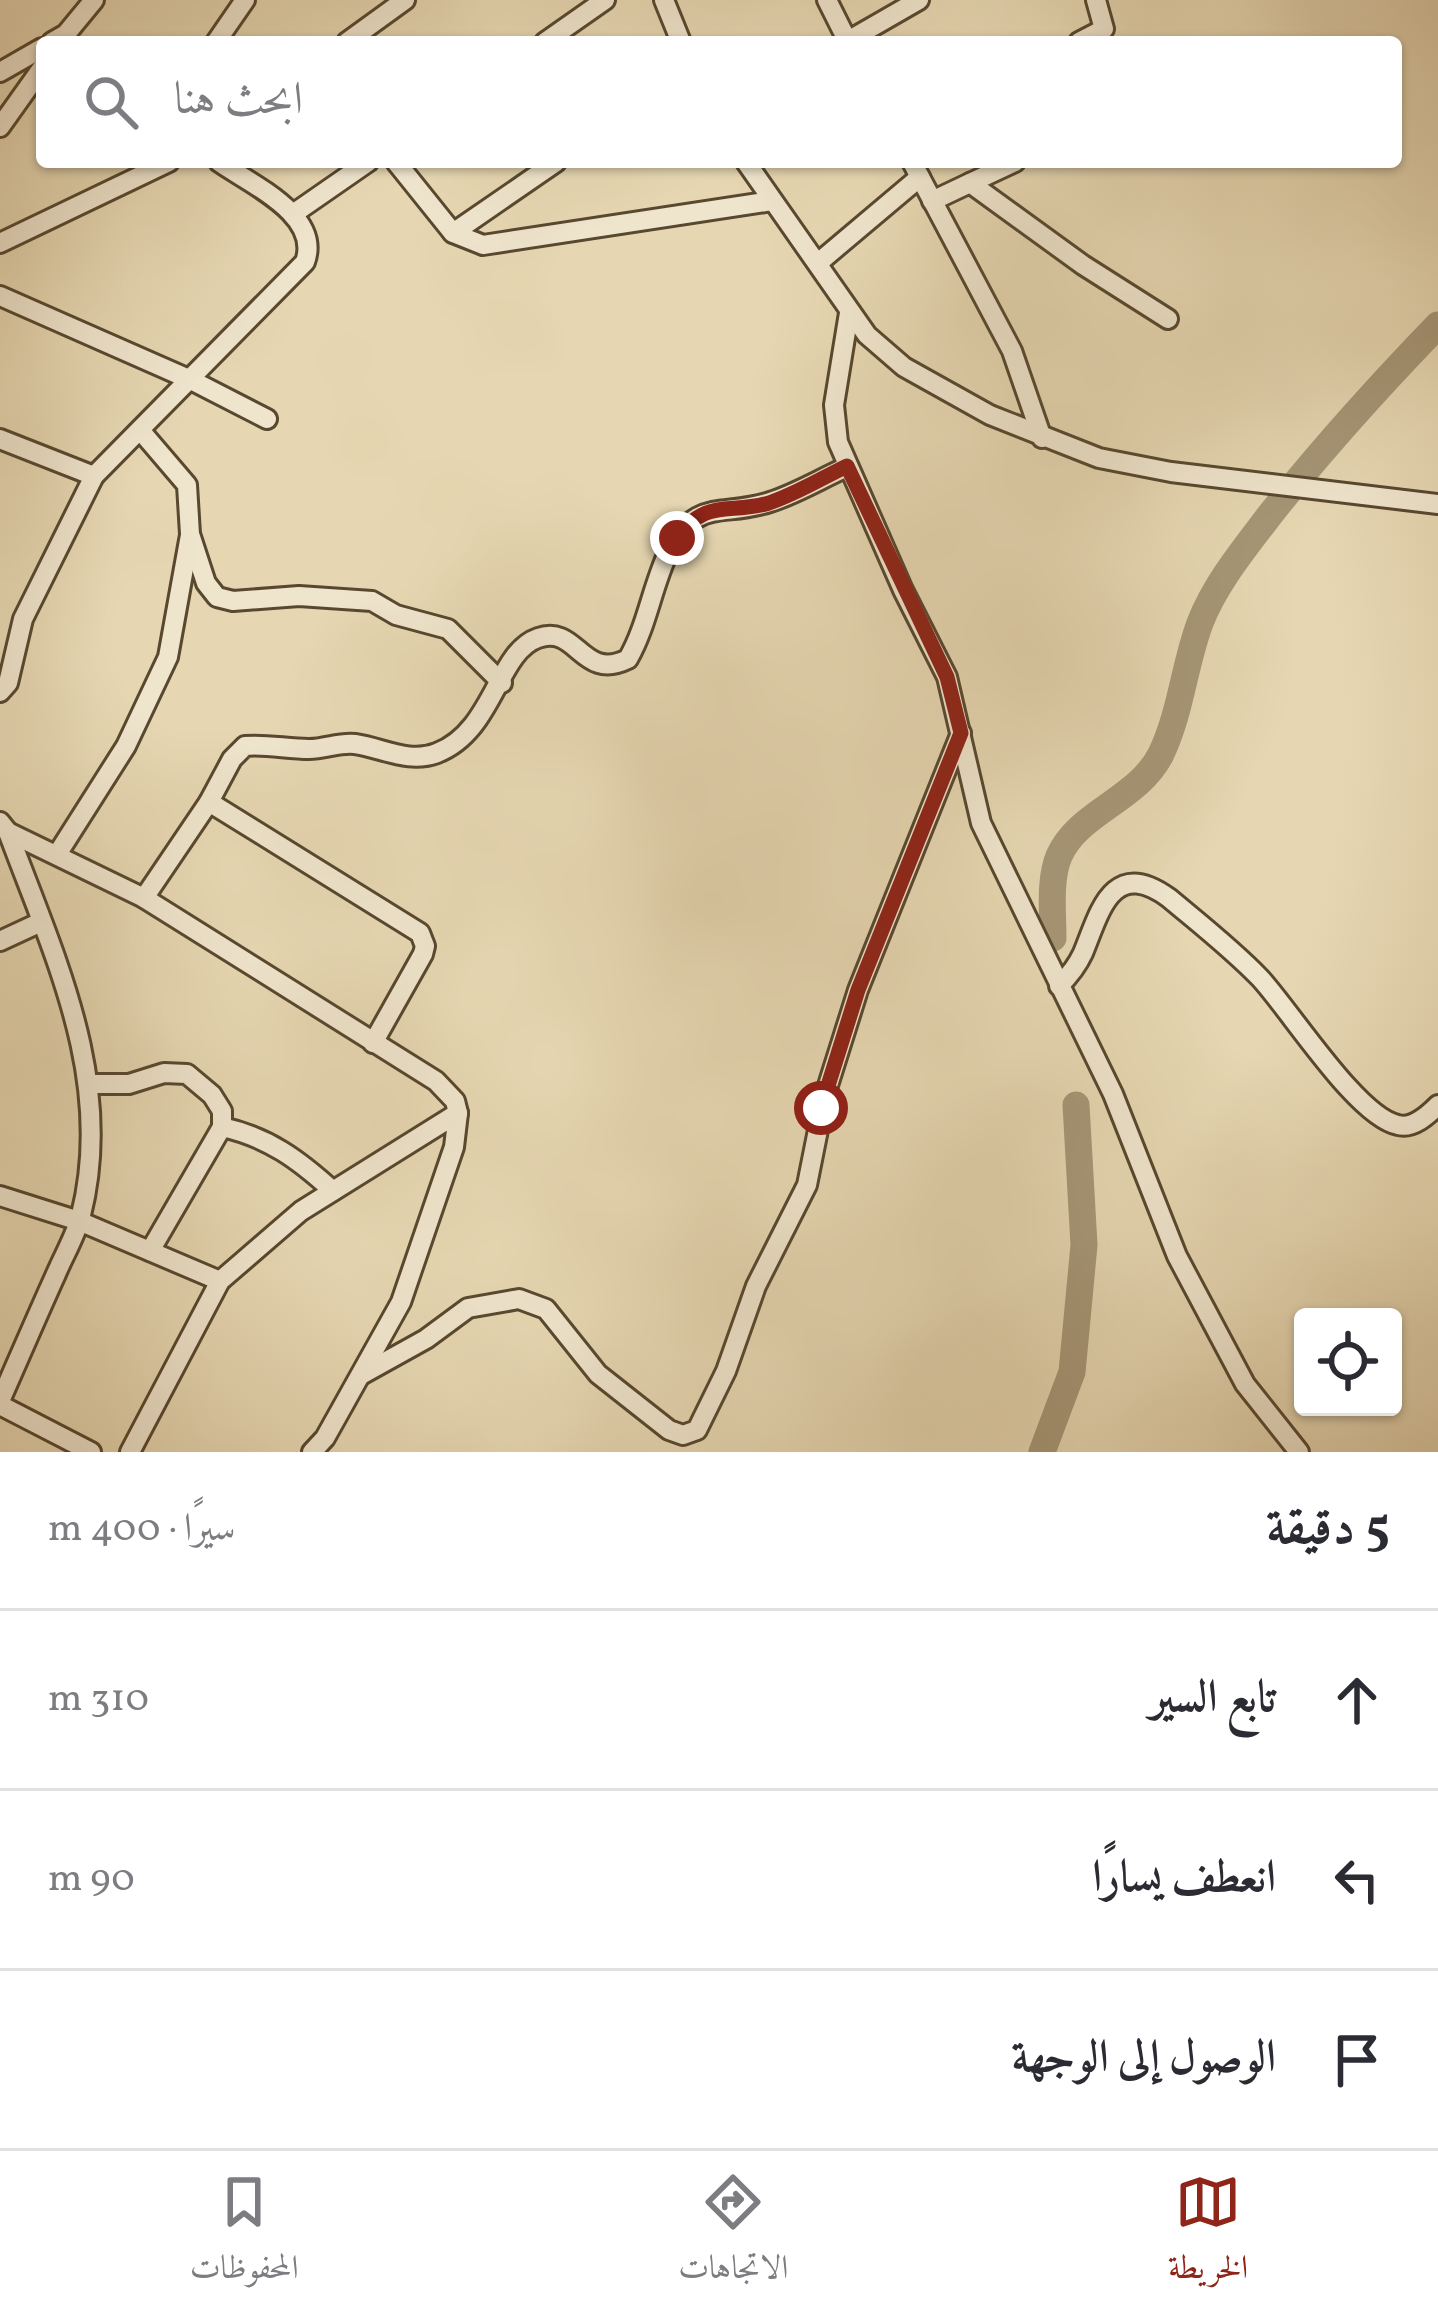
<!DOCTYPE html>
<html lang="ar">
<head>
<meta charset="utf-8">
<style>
	:root { --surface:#fff; --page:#f2f2f3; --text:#2b2b33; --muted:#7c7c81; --line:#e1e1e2; --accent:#8f2418 }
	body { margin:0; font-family:Vollkorn,Amiri,serif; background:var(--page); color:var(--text); direction:rtl }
	.controls { position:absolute; right:36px; bottom:36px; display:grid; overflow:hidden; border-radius:12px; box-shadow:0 3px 9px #0004 }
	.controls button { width:108px; height:108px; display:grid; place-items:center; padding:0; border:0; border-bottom:3px solid var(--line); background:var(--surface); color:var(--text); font:60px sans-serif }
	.stop { position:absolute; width:36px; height:36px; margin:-27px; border:9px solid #8f2418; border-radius:50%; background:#fff }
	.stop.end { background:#8f2418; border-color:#fff; box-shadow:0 3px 12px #0008 }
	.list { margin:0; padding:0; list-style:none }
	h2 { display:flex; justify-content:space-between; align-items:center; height:156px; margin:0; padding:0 48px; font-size:51px }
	h2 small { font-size:39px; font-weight:400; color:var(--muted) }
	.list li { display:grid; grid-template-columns:78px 1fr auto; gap:36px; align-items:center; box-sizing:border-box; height:180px; padding:0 48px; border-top:3px solid var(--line) }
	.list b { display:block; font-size:45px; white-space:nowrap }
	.list em { font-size:39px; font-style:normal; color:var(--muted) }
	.icon { flex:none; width:66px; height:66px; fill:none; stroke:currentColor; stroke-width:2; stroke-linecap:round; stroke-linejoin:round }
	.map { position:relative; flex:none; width:1438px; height:1452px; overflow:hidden; direction:ltr }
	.search { position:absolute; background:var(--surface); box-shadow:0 3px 9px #0004; left:36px; right:36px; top:36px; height:132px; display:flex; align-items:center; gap:30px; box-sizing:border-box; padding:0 42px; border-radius:12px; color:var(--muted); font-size:45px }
	.sheet { height:696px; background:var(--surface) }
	nav { display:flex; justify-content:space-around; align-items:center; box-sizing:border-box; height:168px; border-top:3px solid var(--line); background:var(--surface); font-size:33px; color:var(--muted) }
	nav a { display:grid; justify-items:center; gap:6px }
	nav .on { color:var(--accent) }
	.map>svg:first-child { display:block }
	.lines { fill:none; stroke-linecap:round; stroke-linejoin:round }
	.river { stroke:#a69676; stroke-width:27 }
	.minor-casing { stroke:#58482f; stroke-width:24 }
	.minor { stroke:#efe5cd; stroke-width:18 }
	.route { stroke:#8f2418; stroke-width:15 }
</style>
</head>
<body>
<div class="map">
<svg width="1438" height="1452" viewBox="0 0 1438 1452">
	<rect width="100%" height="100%" fill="#e6d7b2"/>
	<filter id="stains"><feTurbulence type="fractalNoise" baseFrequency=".00167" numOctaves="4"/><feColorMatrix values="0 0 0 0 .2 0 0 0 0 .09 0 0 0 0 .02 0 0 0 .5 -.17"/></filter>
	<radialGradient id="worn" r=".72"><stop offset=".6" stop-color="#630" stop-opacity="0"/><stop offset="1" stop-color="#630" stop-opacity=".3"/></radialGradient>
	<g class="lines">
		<g class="river">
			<path d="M1053 938C1053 913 1049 880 1059 856 1078 812 1138 800 1161 754 1181 712 1184 666 1200 623 1215 584 1244 549 1269 516 1322 449 1378 387 1438 325"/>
			<polyline points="1042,1452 1072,1372 1084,1245 1076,1105"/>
		</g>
		<defs>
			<g id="minor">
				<polyline points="664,0 681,42"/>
				<polyline points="827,0 848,42"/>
				<polyline points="52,42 66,34 94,0"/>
				<polyline points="216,42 245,0"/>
				<polyline points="347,42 405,0"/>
				<polyline points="545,42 605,0"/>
				<polyline points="846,42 919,0"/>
				<polyline points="1079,42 1104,29 1096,0"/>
				<polyline points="0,72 42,48"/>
				<polyline points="0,127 42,68"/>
				<polyline points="396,162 453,233 483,245 772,201"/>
				<polyline points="746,162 867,335 904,367 990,415 1099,458 1171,472 1438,504"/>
				<polyline points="912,162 1012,351 1042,438"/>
				<polyline points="970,183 1015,162"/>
				<polyline points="932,201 970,183 1083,265 1168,319"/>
				<polyline points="293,214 368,162"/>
				<polyline points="453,233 556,162"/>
				<polyline points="0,243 169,162"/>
				<polyline points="818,263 920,177"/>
				<polyline points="0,296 191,380 267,419"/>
				<polyline points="849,313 834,405 838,442 903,590 947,677 981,823 1113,1094 1177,1256 1245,1384 1299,1452"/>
				<polyline points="140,430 187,485 190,534 206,583 217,597 233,601 299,596 372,601 396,615 448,629 502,683"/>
				<polyline points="0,439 94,476"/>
				<path d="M0 692 8 683 23 619 94 476 305 262C322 215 250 184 219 162"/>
				<polyline points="209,802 420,933 425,946 423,954 373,1043"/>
				<path d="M0 822 8 832C54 956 115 1080 81 1215 76 1235 64 1255 56 1274 37 1316 19 1358 0 1401"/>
				<polyline points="8,832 144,898 436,1081 455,1101 458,1113 301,1211 220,1281 130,1452"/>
				<polyline points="58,853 126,746 168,657 190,535"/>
				<path d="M144 898 209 802 232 759 245 746C267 744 287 749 309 749 325 749 340 742 355 744 383 748 409 764 437 753 494 731 497 652 538 638 578 624 581 682 628 659 647 626 652 587 668 553 697 496 721 518 770 502 796 494 822 478 847 467"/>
				<polyline points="0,941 41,922"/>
				<path d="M1059 986C1069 976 1077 966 1083 953 1099 915 1111 856 1169 898 1200 924 1232 949 1260 978 1290 1010 1357 1117 1398 1125 1413 1129 1428 1115 1438 1105"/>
				<polyline points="89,1084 129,1084 164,1073 187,1074 212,1095 222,1111 222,1127 150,1251"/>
				<path d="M222 1127C268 1137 299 1160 333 1191"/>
				<polyline points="0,1196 79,1221 220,1281"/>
				<polyline points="363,1374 426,1339 468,1308 519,1299 546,1309 598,1374 669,1430 683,1435 697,1430 726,1371 756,1286 807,1185 825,1095 858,990 961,733"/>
				<polyline points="0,1405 91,1452"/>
				<polyline points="312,1452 325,1438 401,1302 454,1147 458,1113"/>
			</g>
		</defs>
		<use href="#minor" class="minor-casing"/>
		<use href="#minor" class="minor"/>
	</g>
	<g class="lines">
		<path class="route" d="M677 538C707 497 728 515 769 503 796 494 822 478 847 466L947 677 961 733 858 990 821 1108"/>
	</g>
	<rect width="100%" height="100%" filter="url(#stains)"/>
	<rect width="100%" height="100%" fill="url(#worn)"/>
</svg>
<div class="controls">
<button><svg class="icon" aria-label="locate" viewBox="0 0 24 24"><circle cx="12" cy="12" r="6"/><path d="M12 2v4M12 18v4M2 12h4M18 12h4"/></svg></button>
</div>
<div class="stop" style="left:821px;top:1108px"></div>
<div class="stop end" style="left:677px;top:538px"></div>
<div class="search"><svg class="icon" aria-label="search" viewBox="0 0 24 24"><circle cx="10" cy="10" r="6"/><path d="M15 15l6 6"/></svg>ابحث هنا</div>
</div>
<section class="sheet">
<h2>5 دقيقة<small>سيرًا · 400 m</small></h2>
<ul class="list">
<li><svg class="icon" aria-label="ahead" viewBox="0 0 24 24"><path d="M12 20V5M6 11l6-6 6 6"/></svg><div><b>تابع السير</b></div><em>310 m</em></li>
<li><svg class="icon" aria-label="left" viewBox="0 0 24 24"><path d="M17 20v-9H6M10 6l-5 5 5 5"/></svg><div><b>انعطف يسارًا</b></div><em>90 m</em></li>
<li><svg class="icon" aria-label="arrive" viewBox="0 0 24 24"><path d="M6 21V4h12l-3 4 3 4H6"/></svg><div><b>الوصول إلى الوجهة</b></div></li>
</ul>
</section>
<nav>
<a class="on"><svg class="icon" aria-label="map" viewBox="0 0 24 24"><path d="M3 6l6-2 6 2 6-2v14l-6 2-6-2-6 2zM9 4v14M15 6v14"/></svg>الخريطة</a>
<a><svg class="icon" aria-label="directions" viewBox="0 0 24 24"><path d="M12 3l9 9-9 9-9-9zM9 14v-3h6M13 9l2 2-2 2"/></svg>الاتجاهات</a>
<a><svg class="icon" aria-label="saved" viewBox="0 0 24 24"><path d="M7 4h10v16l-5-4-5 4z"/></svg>المحفوظات</a>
</nav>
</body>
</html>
